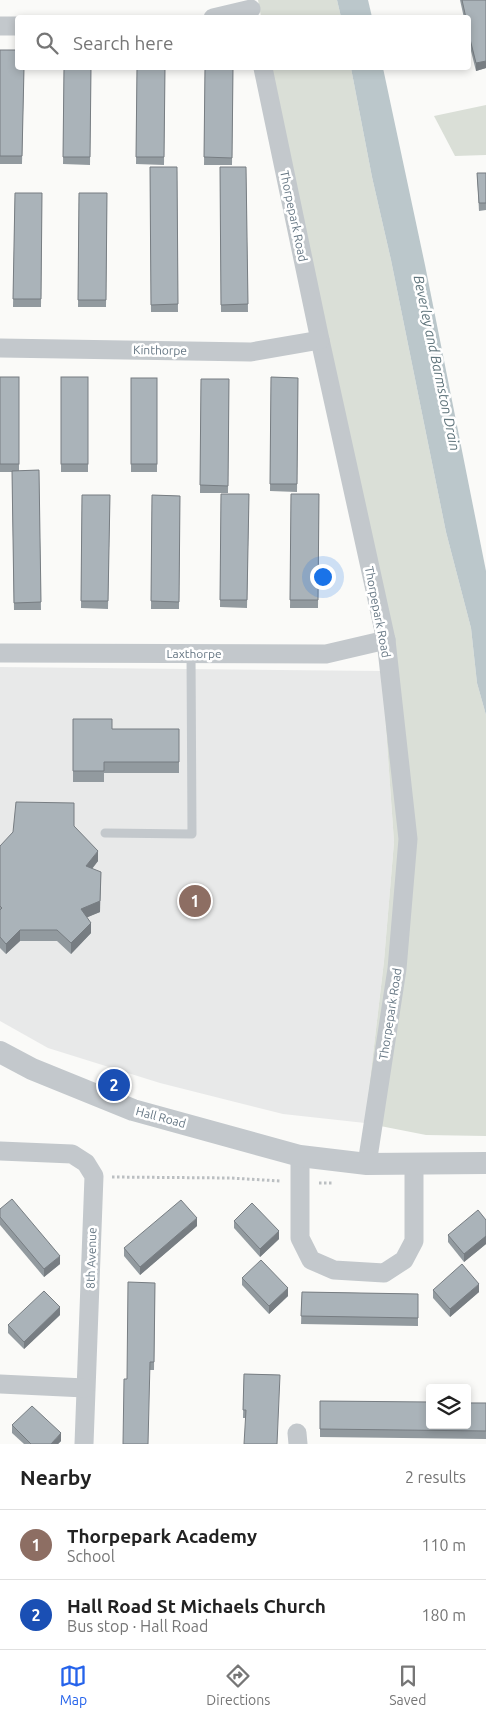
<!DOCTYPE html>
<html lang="en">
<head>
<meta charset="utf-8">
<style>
	:root { --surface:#fff; --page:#f6f6f6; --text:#222; --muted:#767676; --line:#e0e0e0; --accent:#2563eb }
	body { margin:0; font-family:Ubuntu,sans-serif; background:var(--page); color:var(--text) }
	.controls { position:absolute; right:15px; bottom:15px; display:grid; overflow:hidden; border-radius:5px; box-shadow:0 2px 8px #0003 }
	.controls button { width:45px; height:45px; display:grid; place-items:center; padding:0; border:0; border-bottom:1px solid var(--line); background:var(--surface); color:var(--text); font:25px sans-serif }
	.you { position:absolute; left:322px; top:576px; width:18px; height:18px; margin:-12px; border:4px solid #fff; border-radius:50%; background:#1a73e8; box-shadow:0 0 0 8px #1a73e833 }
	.badge { display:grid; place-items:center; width:32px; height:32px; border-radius:50%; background:var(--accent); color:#fff; font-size:16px; font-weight:700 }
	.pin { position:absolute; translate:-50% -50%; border:2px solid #fff; box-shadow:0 1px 5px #0006 }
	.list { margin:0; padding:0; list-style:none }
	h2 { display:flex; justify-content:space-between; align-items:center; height:65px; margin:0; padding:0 20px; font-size:21px }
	h2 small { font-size:16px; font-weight:400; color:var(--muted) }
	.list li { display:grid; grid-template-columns:32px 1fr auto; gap:15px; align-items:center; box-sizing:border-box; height:70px; padding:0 20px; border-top:1px solid var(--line) }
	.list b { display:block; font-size:19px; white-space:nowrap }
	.list p { margin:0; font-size:16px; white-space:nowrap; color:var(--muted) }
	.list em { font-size:16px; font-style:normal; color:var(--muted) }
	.icon { flex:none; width:28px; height:28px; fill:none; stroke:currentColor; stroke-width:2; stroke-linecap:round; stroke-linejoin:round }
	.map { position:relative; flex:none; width:486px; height:1444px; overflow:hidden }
	.search { position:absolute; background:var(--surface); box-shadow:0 2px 8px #0003; left:15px; right:15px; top:15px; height:55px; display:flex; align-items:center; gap:12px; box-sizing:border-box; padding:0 18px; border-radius:5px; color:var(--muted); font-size:19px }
	.sheet { height:205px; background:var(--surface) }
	nav { display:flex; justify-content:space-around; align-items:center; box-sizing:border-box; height:70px; border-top:1px solid var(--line); background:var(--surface); font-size:14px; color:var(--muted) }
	nav a { display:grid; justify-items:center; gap:2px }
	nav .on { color:var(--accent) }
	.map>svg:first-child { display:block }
	.built { fill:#e8e9e9 }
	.green { fill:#dadfd7 }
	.water { fill:#bbc7cb }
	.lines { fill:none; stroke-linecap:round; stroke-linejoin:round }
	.path { stroke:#bbbfc2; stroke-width:3; stroke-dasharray:2.5 2.5; stroke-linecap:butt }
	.service { stroke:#c3c8cc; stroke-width:9 }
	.minor { stroke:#c3c8cc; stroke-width:19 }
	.tertiary { stroke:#c3c8cc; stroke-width:22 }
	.wall { fill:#929a9f }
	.shaded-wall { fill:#777d82 }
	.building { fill:#aab3b9; stroke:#777d82 }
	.labels { text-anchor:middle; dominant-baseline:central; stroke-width:5; stroke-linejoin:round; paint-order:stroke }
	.street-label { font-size:12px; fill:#657683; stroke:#fff }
	.water-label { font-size:14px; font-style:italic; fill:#60757c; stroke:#fff }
</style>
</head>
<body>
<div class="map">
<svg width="486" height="1444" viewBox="0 0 486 1444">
	<rect width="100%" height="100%" fill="#fafaf8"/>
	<polygon class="built" points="0,667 382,671 394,842 384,961 365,1123 283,1114 160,1083 48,1048 0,1021"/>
	<g class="green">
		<polygon points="258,0 337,0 341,17 261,17"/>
		<polygon points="270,68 351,68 372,177 391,260 446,532 471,628 477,683 486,715 486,1136 426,1135 365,1123 384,961 394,842 382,671"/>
		<polygon points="486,105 486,155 455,156 434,116"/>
	</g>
	<g class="water">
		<polygon points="337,0 368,0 372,17 341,17"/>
		<polygon points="351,68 383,68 425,265 486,571 486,715 477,683 471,628 446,532 391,260 372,177"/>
	</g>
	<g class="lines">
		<g class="path">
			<polyline points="112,1177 230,1178 280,1181"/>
			<polyline points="319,1183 333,1183"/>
		</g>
		<polyline class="service" points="105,833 192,834 191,653"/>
		<g class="minor">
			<polyline points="213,18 251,9"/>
			<polyline points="0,26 18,26"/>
			<polyline points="263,68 320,340 386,640 408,839 397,969 367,1164"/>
			<polyline points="0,348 251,352 320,340"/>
			<polyline points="0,653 326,654 386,640"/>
			<polyline points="0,1151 72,1154 86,1163 94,1176 84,1444"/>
			<polyline points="300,1156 300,1238 311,1260 334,1270 384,1273 404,1260 414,1241 414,1165"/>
			<polyline points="0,1384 85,1388"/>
			<polyline points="297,1433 298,1444"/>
		</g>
		<polyline class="tertiary" points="0,1052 32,1069 133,1110 300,1156 367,1164 486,1163"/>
	</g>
	<g class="wall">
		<polygon points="460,0 486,0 486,68 476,71 468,39 468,18 464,18"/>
		<polygon points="0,50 24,68 22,164 0,164"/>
		<polygon points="64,68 91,68 90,165 63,164"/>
		<polygon points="137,68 165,68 164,165 136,164"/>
		<polygon points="205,68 233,68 232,165 204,165"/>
		<polygon points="150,167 177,167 178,312 151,312"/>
		<polygon points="220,167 246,167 248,312 221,312"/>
		<polygon points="477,173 486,173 486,210 479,211"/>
		<polygon points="15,193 42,193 41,307 13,307"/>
		<polygon points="79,193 107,193 106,307 78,307"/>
		<polygon points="0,377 19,377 19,471 39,470 41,610 14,610 12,472 0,472"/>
		<rect x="61" y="377" width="27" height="95"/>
		<polygon points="271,377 298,378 297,492 270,491"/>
		<rect x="131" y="378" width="26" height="94"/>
		<polygon points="201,379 229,379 228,493 200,493"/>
		<polygon points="221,494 249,494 247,608 220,607"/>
		<polygon points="291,494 319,494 318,608 290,608"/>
		<polygon points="82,495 110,495 108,609 81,608"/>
		<polygon points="152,495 180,496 179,609 151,609"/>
		<polygon points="73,719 112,729 179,729 179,773 104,773 104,782 73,782"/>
		<polygon points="74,826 98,861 92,869 100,912 87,917 91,933 71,954 57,941 20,941 6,954 0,948 0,846"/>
		<polygon points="0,1209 60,1264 44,1277 0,1225"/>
		<polygon points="486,1220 486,1244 464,1262 448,1242 448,1235"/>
		<polygon points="234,1221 279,1239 260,1257 234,1228"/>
		<polygon points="197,1226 140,1275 124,1256 124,1248"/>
		<polygon points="242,1278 288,1296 269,1314 242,1285"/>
		<polygon points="155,1283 154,1370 150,1370 127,1379"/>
		<polygon points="433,1290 479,1292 450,1317 433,1298"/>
		<polygon points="302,1292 418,1294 418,1326 301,1324"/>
		<polygon points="60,1315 24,1349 8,1333 8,1325"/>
		<polygon points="244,1374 280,1375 245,1418 243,1418"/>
		<polygon points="320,1401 486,1403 486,1439 320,1437"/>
		<polygon points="12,1425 61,1441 58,1444 24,1444 12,1433"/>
	</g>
	<g class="shaded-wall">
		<polygon points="486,61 486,68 476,71 476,63"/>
		<polygon points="98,851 98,861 86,876 86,866"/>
		<polygon points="101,872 100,912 81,920 81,909"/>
		<polygon points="91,923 91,933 71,954 71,943"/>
		<polygon points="20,930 20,941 6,954 6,944"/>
		<polygon points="197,1218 197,1226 140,1275 140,1267"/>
		<polygon points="279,1231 279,1239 260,1257 260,1249"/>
		<polygon points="486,1236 486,1244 464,1262 464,1254"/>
		<polygon points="60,1256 60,1264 44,1277 44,1269"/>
		<polygon points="479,1284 479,1292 450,1317 450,1309"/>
		<polygon points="288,1288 288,1296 269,1314 269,1306"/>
		<polygon points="60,1307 60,1315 24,1349 24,1342"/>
		<polygon points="61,1433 61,1441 58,1444 51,1444"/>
	</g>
	<g class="building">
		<polygon points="462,0 486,0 486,61 476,63 468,31 468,18 466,18"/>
		<polygon points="0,50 18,50 18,68 24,68 22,156 0,156"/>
		<polygon points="64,68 91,68 90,157 63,157"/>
		<polygon points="137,68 165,68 164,157 136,157"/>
		<polygon points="205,68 233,68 232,158 204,157"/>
		<polygon points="150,167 177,167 178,304 151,305"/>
		<polygon points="220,167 246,167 248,304 221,305"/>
		<polygon points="477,173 486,173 486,203 479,203"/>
		<polygon points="15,193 42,193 41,299 13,299"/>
		<polygon points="79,193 107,193 106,300 78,300"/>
		<rect x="0" y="377" width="19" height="87"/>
		<rect x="61" y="377" width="27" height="87"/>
		<polygon points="271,377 298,378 297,484 270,484"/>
		<rect x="131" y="378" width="26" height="86"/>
		<polygon points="201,379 229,379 228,486 200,485"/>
		<polygon points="39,470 41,602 14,603 12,471"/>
		<polygon points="221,494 249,494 247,600 220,600"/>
		<polygon points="291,494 319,494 318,600 290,600"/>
		<polygon points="82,495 110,495 108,601 81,601"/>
		<polygon points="152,495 180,496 179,602 151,601"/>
		<polygon points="73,719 112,719 112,729 179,729 179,762 104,762 104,771 73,771"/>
		<polygon points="16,802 74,803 74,826 98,851 86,866 101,872 100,901 81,909 91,923 71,943 57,930 20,930 6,944 0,937 0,910 2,908 0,906 0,846 13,832"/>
		<polygon points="12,1199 60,1256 44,1269 0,1217 0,1209"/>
		<polygon points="181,1200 197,1218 140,1267 124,1248"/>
		<polygon points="252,1203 279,1231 260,1249 234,1221"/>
		<polygon points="478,1210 486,1220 486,1236 464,1254 448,1235"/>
		<polygon points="261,1260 288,1288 269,1306 242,1278"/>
		<polygon points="462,1264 479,1284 450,1309 433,1290"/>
		<polygon points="128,1282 155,1283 154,1362 150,1362 148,1444 123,1444 124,1379 127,1379"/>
		<polygon points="44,1291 60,1307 24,1342 8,1325"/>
		<polygon points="302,1292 418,1294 418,1318 301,1316"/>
		<polygon points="244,1374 280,1375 277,1444 244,1444 246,1410 243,1410"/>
		<polygon points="320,1401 430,1402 430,1425 467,1425 467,1403 486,1403 486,1431 320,1429"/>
		<polygon points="32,1406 61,1433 51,1444 31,1444 12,1425"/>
	</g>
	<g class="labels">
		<g class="street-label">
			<text transform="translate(294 216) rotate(78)">Thorpepark Road</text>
			<text transform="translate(160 350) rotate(1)">Kinthorpe</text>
			<text transform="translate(378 612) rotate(79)">Thorpepark Road</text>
			<text x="194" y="653">Laxthorpe</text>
			<text transform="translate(390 1014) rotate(-81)">Thorpepark Road</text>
			<text transform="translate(161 1117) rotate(15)">Hall Road</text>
			<text transform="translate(91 1258) rotate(-88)">8th Avenue</text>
		</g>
		<g class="water-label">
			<text transform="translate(437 363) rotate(78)">Beverley and Barmston Drain</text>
		</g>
	</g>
</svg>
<div class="controls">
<button><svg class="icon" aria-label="layers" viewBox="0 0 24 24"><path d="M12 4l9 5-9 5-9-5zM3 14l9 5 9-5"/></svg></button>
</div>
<div class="you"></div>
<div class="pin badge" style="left:195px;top:901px;background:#8d6e63">1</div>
<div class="pin badge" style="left:114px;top:1085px;background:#1a4fb4">2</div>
<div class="search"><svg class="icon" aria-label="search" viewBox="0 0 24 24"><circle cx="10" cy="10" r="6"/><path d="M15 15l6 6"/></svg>Search here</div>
</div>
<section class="sheet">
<h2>Nearby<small>2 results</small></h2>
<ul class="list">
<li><span class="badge" style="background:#8d6e63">1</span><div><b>Thorpepark Academy</b><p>School</p></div><em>110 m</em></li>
<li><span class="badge" style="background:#1a4fb4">2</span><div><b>Hall Road St Michaels Church</b><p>Bus stop · Hall Road</p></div><em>180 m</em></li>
</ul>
</section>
<nav>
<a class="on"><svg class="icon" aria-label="map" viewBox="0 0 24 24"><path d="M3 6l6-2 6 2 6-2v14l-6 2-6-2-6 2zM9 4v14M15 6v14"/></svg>Map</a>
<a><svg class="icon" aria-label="directions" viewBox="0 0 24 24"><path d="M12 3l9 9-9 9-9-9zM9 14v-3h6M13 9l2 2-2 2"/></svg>Directions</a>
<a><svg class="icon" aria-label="saved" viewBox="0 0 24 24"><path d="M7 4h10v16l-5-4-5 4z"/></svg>Saved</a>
</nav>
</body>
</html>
